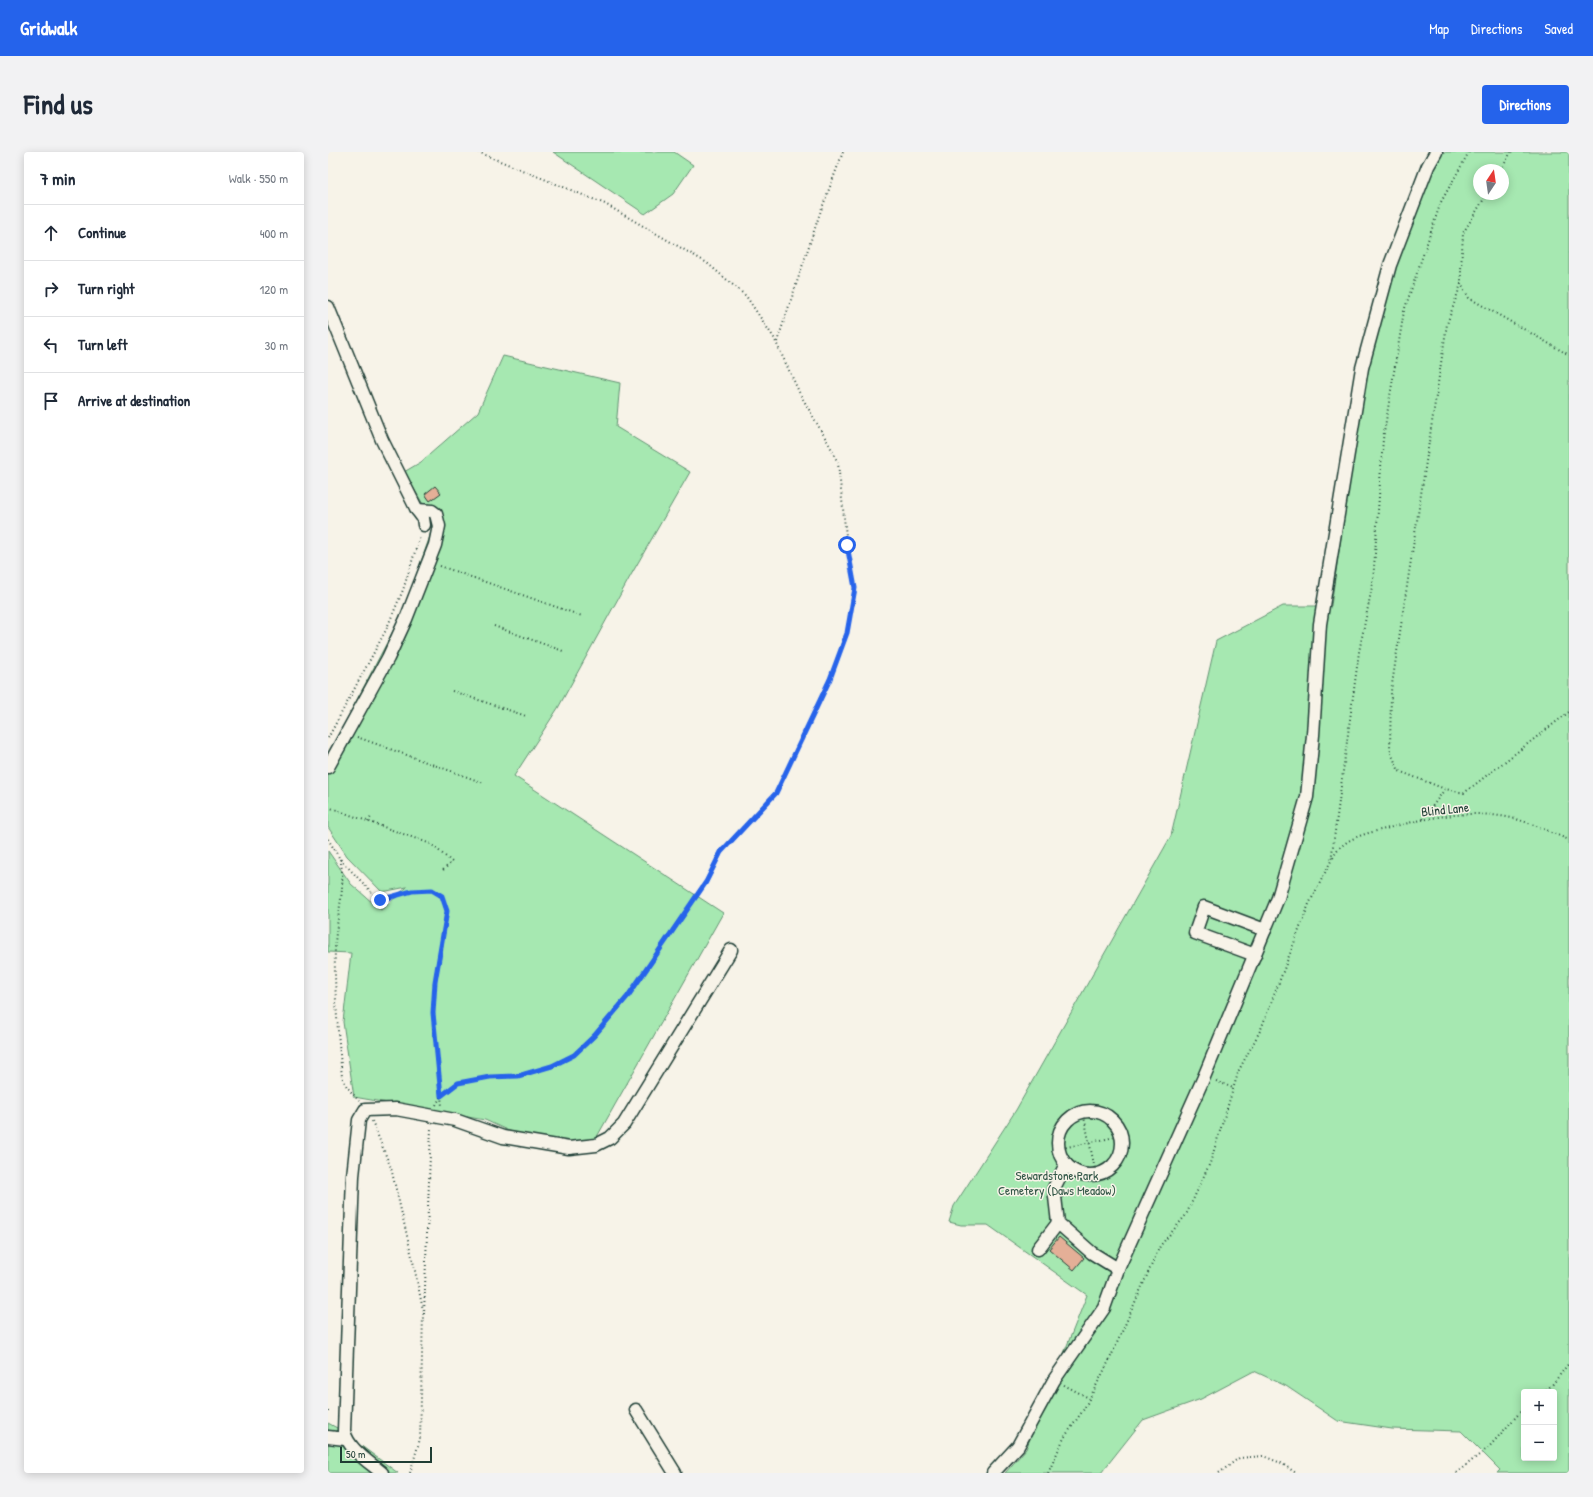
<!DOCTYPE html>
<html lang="en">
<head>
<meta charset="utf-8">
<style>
	:root { --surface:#fff; --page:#f2f2f3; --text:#1f2937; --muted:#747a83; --line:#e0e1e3; --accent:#2563eb }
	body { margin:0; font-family:"Patrick Hand",sans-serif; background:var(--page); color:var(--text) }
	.controls { position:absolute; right:12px; bottom:12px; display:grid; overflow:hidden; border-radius:4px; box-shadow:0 2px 10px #0003 }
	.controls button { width:36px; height:36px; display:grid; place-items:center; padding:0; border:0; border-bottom:1px solid var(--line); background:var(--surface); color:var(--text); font:20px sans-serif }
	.compass { position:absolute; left:1145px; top:12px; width:36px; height:36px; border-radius:50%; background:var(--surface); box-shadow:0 2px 10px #0003; rotate:13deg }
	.scale { position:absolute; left:12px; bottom:10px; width:92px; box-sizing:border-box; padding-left:4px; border:2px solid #1f3d34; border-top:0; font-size:11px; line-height:14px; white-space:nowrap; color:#1f3d34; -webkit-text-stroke:3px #f7f3e8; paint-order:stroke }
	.stop { position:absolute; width:12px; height:12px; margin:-9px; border:3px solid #2563eb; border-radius:50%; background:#fff }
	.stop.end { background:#2563eb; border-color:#fff; box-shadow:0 1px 4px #0008 }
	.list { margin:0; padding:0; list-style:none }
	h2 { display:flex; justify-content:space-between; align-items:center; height:52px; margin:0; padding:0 16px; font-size:17px }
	h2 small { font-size:13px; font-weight:400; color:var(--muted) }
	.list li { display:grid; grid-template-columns:26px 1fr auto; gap:12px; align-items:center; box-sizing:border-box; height:56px; padding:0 16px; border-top:1px solid var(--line) }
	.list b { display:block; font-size:15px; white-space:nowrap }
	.list em { font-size:13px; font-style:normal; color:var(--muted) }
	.icon { flex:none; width:22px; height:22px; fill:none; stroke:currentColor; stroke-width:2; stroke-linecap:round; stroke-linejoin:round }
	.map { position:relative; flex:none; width:1241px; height:1321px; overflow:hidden; border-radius:4px }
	header { display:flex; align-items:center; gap:24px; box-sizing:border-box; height:56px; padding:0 20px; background:var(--accent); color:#fff }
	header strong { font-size:19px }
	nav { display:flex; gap:22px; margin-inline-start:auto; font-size:14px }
	.intro { display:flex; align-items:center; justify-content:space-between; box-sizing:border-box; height:96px; padding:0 24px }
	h1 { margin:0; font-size:28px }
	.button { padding:10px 18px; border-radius:4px; background:var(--accent); color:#fff; font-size:14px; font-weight:700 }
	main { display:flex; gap:24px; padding:0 24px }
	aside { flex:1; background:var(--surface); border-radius:4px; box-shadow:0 2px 10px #0003 }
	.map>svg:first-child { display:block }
	.green { fill:#a6e8b1; stroke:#629272; fill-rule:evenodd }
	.building { fill:#e4af97; stroke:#1f3d34 }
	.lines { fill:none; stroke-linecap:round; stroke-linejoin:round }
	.minor-casing { stroke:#1f3d34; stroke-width:15 }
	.path { stroke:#1f3d34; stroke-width:2; stroke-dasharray:1 3; stroke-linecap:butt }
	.minor { stroke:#f7f3e8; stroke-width:12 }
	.route { stroke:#2563eb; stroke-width:5 }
	.labels { text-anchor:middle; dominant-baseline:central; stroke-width:3; stroke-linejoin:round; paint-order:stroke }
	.street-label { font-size:13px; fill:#1f3d34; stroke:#f7f3e8 }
	.park-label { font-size:13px; fill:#335747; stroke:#f7f3e8 }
</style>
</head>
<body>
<header>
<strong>Gridwalk</strong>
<nav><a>Map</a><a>Directions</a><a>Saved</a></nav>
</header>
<div class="intro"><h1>Find us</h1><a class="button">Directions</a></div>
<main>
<aside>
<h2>7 min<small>Walk · 550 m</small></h2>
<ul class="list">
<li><svg class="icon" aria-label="ahead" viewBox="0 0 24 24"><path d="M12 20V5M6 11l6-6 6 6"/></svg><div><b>Continue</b></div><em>400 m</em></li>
<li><svg class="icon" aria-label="right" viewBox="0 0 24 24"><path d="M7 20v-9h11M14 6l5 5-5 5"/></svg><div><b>Turn right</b></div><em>120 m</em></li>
<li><svg class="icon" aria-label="left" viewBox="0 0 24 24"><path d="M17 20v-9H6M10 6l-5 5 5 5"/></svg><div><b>Turn left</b></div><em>30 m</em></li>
<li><svg class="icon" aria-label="arrive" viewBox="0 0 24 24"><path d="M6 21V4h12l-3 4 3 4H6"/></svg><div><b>Arrive at destination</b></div></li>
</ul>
</aside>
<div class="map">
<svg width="1241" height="1321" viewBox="0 0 1241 1321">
	<rect width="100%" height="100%" fill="#f7f3e8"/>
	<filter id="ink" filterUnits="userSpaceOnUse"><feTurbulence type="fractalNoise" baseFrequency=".025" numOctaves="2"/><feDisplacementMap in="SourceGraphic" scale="8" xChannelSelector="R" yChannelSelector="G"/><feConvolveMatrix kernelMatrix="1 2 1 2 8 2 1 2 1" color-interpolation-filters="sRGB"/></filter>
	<g filter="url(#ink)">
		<g class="green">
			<polygon points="225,0 346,0 365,13 345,42 317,62"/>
			<path d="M1107 0H1241V1321H1169L1172 1318 1133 1279 1064 1277 1010 1269 958 1234 926 1219 873 1247 815 1268 773 1321H677L698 1297 759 1143 660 1073H633L621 1070 626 1054 688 958 843 684 888 489 955 454H1003L1045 163ZM1151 18H1175V42H1151ZM1196 1240H1226V1306H1196Z"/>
			<polygon points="175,204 292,231 288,275 362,320 303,423 230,556 186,624 395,761 266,990 227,989 181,979 157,968 26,945 15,870 23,801 0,800 0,699 23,732 53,758 79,735 54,740 19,704 0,675 0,603 75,460 101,387 105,369 76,320 93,310 150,260"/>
			<polygon points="0,1271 9,1276 70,1321 0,1321"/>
		</g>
		<g class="building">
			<polygon points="107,334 113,341 102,349 97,342"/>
			<polygon points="731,1085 756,1106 746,1118 721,1097"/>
		</g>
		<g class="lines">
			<defs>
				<g id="minor">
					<polyline points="0,155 54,288 89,358 95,366 96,373"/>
					<polyline points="0,615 60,506 78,467 107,393 111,374 108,362 104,359 89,358"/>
					<polyline points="927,803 867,781 876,755 937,778"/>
					<circle cx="762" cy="991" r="32"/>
					<polyline points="738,1012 726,1036 730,1071 764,1101 790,1117"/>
					<polyline points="710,1097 730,1071"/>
					<polyline points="308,1258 347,1321"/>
					<polyline points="0,1285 17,1287"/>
					<path d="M54 1321C40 1309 20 1297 16 1279L25 1024 31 968 37 958 68 957 127 968 175 985 241 996 268 993 282 986 296 972 403 798"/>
					<polyline points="665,1321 690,1294 726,1228 776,1156 790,1117 876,925 950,746 979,645 985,583 992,472 1034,216 1062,113 1100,14 1108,0"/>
				</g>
			</defs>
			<use href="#minor" class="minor-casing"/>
			<g class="path">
				<polyline points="1173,18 1183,0"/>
				<polyline points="1159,42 1135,81 1133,118 1133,132 1141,146 1241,203"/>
				<polyline points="449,190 491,64 515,0"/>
				<polyline points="112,414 254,464"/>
				<polyline points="166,474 235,499"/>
				<polyline points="124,539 198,564"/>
				<polyline points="29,585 156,631"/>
				<polyline points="0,586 58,478 75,438 92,384"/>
				<polyline points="1117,637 1071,619 1062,599 1063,539 1119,172 1133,132"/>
				<polyline points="0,655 103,692 124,710 115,718"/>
				<polyline points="1095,667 1117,637 1136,641 1241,560"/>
				<polyline points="40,670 43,665"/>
				<polyline points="0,687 12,707 52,749 84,739 104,738 114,745 119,759 107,830 105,861 114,954"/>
				<path d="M1005 706C1008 699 1013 694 1019 690 1030 683 1044 680 1057 677 1093 667 1134 658 1172 664 1196 667 1218 678 1241 688"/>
				<path d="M12 707C19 735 8 765 7 794 6 838 10 881 14 925L19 935 31 949"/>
				<polyline points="888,929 905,936"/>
				<polyline points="108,953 113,944 130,931 162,925 190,924 224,914 246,903 266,884 300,844 378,730 393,700 448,641 502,527 519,481 527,436 519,393 510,311 502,294 472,242 446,186 418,144 379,111 277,52 150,0"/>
				<polyline points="755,960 768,1022"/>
				<polyline points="44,969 63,1016 85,1109 95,1158"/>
				<polyline points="730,997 792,984"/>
				<polyline points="96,1162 103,976"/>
				<polyline points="736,1233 761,1246"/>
				<polyline points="1215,1240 1224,1233 1241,1211"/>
				<polyline points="0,1259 0,1260"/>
				<polyline points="82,1321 92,1287 95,1162"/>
				<polyline points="720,1321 736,1286 756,1257 781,1209 832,1094 858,1063 882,1011 911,918 933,877 981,752 1003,709 1031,500 1045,430 1055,287 1076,159 1113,50 1141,0"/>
				<polyline points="891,1321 911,1306 935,1304 953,1311 968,1321"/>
				<polyline points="1128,1321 1160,1296 1196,1256"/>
			</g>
			<use href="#minor" class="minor"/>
		</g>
	</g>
	<g class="lines" filter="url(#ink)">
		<polyline class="route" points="52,748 84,739 104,738 114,744 119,759 107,830 105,861 113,944 130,931 162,925 190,924 224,914 246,903 266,884 300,844 378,730 393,700 448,641 502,527 519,481 527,436 519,393"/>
	</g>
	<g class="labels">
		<g class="street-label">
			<text transform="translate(1117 657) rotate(-6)">Blind Lane</text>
		</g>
		<g class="park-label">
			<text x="729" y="1023">Sewardstone Park<tspan x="729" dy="15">Cemetery (Daws Meadow)</tspan></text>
		</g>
	</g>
</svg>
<div class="controls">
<button>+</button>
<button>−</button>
</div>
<svg class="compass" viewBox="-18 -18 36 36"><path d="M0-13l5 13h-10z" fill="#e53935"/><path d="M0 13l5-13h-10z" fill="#747a83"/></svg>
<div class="scale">50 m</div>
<div class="stop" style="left:519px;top:393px"></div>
<div class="stop end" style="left:52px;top:748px"></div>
</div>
</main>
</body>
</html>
